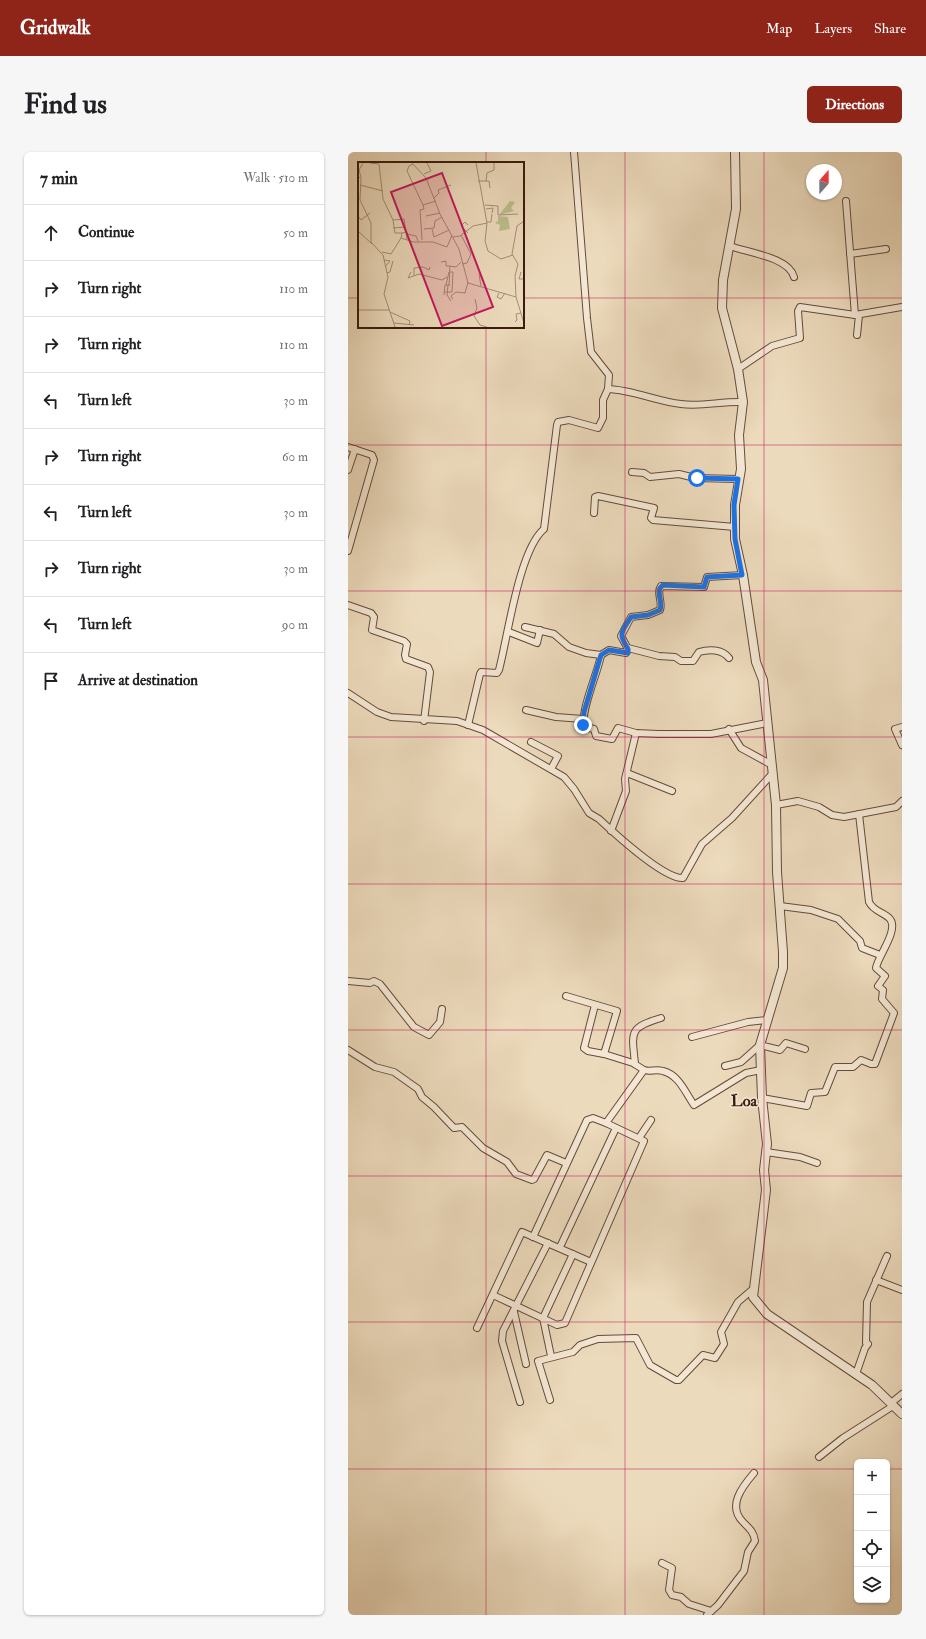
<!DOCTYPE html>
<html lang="en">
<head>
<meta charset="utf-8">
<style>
	:root { --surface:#fff; --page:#f6f6f6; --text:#202124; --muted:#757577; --line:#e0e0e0; --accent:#8f2418 }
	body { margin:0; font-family:"IM FELL Double Pica",serif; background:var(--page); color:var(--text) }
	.controls { position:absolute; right:12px; bottom:12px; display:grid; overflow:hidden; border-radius:6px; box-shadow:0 1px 3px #0004 }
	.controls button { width:36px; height:36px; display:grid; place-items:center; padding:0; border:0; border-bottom:1px solid var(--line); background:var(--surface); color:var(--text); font:20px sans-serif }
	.compass { position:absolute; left:458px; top:12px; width:36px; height:36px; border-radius:50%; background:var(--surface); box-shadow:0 1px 3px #0004; rotate:21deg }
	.stop { position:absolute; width:12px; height:12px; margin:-9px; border:3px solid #1a73e8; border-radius:50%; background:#fff }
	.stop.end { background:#1a73e8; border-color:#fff; box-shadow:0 1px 4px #0008 }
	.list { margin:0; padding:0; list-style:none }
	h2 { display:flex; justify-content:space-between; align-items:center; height:52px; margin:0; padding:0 16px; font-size:17px }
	h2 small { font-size:13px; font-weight:400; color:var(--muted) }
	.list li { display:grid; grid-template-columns:26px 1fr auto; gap:12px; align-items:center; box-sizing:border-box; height:56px; padding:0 16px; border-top:1px solid var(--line) }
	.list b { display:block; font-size:15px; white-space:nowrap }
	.list em { font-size:13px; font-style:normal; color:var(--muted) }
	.icon { flex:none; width:22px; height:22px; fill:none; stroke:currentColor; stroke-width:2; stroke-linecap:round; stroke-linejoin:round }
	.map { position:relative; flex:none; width:554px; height:1463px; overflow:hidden; border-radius:6px }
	header { display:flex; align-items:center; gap:24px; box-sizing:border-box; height:56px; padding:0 20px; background:var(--accent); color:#fff }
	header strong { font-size:19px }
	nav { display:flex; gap:22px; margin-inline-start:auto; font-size:14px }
	.intro { display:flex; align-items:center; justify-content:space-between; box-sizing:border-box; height:96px; padding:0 24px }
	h1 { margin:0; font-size:28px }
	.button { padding:10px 18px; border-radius:6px; background:var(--accent); color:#fff; font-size:14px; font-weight:700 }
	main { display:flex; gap:24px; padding:0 24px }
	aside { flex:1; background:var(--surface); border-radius:6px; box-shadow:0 1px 3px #0004 }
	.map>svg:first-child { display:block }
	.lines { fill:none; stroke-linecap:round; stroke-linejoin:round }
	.minor-casing { stroke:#664b39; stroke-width:8 }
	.tertiary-casing { stroke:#664b39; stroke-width:10 }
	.minor { stroke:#f3e7d3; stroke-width:6 }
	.tertiary { stroke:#f3e7d3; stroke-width:8 }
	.route { stroke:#1a73e8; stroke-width:5 }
	.grid { fill:none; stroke:#c2185b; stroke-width:1; stroke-opacity:0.55 }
	.labels { text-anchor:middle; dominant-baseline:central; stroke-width:3.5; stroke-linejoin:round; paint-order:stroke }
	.quarter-label { font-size:16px; font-weight:bold; fill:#3a1b0d; stroke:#f3e7d3 }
	.inset-road { fill:none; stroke:#a58e76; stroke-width:1 }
	.view { fill:#c2185b; fill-opacity:0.15; stroke:#c2185b; stroke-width:2 }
	.inset-edge { fill:none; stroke:#3a1b0d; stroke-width:2 }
</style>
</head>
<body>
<header>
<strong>Gridwalk</strong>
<nav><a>Map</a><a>Layers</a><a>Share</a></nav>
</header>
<div class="intro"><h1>Find us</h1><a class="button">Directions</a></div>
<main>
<aside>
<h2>7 min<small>Walk · 510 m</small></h2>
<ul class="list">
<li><svg class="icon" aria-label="ahead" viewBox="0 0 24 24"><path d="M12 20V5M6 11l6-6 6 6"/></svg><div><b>Continue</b></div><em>50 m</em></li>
<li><svg class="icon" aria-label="right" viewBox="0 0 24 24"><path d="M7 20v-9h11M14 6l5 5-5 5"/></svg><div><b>Turn right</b></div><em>110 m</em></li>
<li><svg class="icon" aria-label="right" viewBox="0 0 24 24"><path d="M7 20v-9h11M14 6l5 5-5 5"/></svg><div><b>Turn right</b></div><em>110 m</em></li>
<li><svg class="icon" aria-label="left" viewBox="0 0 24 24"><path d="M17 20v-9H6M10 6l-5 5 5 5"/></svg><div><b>Turn left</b></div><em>30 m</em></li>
<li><svg class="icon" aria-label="right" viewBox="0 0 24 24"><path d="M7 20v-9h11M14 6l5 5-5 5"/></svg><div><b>Turn right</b></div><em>60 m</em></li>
<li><svg class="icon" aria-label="left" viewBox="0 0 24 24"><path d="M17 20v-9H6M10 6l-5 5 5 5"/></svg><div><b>Turn left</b></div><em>30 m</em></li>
<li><svg class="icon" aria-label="right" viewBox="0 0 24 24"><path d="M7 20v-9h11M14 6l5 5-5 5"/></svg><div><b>Turn right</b></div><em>30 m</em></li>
<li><svg class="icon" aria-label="left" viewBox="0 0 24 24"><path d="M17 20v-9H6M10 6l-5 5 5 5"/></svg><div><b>Turn left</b></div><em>90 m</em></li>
<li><svg class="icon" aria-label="arrive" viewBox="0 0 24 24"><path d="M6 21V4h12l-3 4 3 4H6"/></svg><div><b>Arrive at destination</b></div></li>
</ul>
</aside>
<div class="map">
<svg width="554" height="1463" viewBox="0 0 554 1463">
	<rect width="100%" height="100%" fill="#ecdabc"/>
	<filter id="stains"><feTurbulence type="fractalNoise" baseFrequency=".005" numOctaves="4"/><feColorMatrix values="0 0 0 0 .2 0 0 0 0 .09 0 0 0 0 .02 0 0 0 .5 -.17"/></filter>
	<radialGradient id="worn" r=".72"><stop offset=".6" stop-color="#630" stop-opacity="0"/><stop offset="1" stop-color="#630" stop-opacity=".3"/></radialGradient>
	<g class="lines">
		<defs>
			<g id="minor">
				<polyline points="498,49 507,163"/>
				<path d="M382 94C400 101 441 105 446 125"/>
				<polyline points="502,102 538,97"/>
				<polyline points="509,183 511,163"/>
				<polyline points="390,217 424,194 452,186 450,159 452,155 507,163 554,155"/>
				<path d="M260 237C285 238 308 249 333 252 353 255 374 249 395 250"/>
				<polyline points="0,295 24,303 26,308 0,399"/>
				<polyline points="0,318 7,297"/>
				<polyline points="284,320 296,321 302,325 331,322 347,326 390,327"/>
				<polyline points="246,361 247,345 250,344 306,356 303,366 305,368 387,375"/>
				<polyline points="0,453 23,461 26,465 24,478 56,489 59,492 57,503 58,507 80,515 82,520 76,569"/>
				<path d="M177 475 206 482 221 495 238 501 253 503 261 498 278 501 280 497 273 484 283 465 300 463 312 458C315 450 308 441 313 434L356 435 359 425 395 423"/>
				<polyline points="161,480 189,491 192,478"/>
				<path d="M280 496 311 504 327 505 333 509H345L351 500C361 497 374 497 381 506"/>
				<path d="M253 503C251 518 230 564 237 575L246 577 248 584 264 587 270 576 288 581 310 582H363L419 571"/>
				<path d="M0 541 29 560 43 565 109 569 135 578 216 625 226 637 241 661 251 667C266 681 316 727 335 726L354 692 384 666 425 621"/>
				<polyline points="178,558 208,565 235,567"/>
				<path d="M120 573 132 522 133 520 149 521 151 518C160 484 171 398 196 377L209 273 210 270 221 268 250 276 255 266V248L260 237 261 223 243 200 239 166 226 0"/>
				<polyline points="554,575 547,577 554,593"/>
				<polyline points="381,577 393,596 424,613"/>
				<polyline points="183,590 210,604 203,617"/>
				<polyline points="279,621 324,639"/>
				<polyline points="428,653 450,649 471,655 484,663 496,665 548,655 554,649"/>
				<polyline points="263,679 278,639 277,627 288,581"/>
				<polyline points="432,754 463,758 490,767 512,789 514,796 532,803"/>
				<polyline points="0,829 22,831 26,829 32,832 66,875 81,883 92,870 94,857"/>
				<polyline points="218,844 269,859 256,902 285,911 296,918"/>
				<polyline points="247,853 236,896 240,899 256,902"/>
				<polyline points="344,885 400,870 418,868 419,866"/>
				<polyline points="0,898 27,915 46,920 70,937 74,945 86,955 106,976 114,975 135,996 159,1010 168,1022 184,1028 186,1027 199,1003 218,1011"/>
				<path d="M287 912C284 880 280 876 313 866"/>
				<polyline points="377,914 393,910 412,893 432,898 438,891 457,897"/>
				<path d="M414 946 459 954 463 941 477 940 487 915H505L513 908 523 912H527L546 861 534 847 535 838 530 834 537 824 528 816C530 804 551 778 542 767 536 760 526 760 521 750L511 662"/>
				<polyline points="291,986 303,968"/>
				<polyline points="418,1000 452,1005 469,1011"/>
				<polyline points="185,1085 239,968 245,966 258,971"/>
				<polyline points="212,1095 268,976"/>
				<polyline points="528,1128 554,1138"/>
				<path d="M145 1143 209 1173 217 1171 296 989 258 971 296 918C302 920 308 917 315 919 331 923 337 940 346 953L398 921 413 918"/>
				<polyline points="166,1160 178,1212"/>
				<polyline points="129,1176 174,1080 243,1110"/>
				<polyline points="203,1204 195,1166 225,1102"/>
				<polyline points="508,1222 517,1196 520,1192 518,1191 519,1150 539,1104"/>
				<polyline points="202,1248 190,1209 225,1200 232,1193 250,1187 288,1186 302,1213 328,1228 331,1228 355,1203 367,1206 376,1192 373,1180 390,1150 405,1137"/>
				<polyline points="172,1250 154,1189 155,1179 200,1091"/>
				<polyline points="543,1251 554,1242"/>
				<polyline points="471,1305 495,1286 545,1254"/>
				<polyline points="314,1411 324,1416 321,1438 324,1443 333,1445 341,1452 363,1459"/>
				<path d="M359 1463 370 1453 396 1419 400 1400 407 1389C406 1380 401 1376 395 1370 379 1354 394 1335 406 1321"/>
			</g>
			<polyline id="tertiary" points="387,0 388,57 375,128 374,156 390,217 395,250 391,283 393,317 387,353 387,387 395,423 408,510 415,528 428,653 429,720 435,800 435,816 412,893 414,946 419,992 416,1018 418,1038 405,1145 419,1162 524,1233 554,1262"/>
		</defs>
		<use href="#minor" class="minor-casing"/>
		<use href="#tertiary" class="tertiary-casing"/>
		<use href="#minor" class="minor"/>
		<use href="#tertiary" class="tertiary"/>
	</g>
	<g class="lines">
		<path class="route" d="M235 573 236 560 253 503 261 498 280 501V497C270 481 273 481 283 465L300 463 312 458C315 450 309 443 312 436L315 433 356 435 359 425 394 423 387 387 386 353 390 327 349 326"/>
	</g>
	<path class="grid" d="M138 0V11M277 0V1463M416 0V1463M0 146H11M175 146H554M138 175V1463M0 293H554M0 439H554M0 585H554M0 732H554M0 878H554M0 1024H554M0 1170H554M0 1317H509M539 1317H554"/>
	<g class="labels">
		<g class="quarter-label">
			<text x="396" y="949">Loa</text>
		</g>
	</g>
	<g transform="translate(10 10)">
		<rect width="166" height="166" fill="#ecdabc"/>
		<path d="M152 39 157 40 153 46 156 49 141 53ZM140 54 150 55 152 67 141 69 142 63 137 61 140 59Z" fill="#bcbe8d"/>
		<path class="inset-road" d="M12 1 21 2 25 37 35 58M54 1 68 16 82 52 101 87 110 121 158 135M55 2 51 4 49 9 65 43 66 47 62 48 64 78M66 12 73 9 69 1M0 15 3 16 2 38 13 61V80L25 93 30 115 26 132 37 165M3 15 1 8 5 1M120 19H131L132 26M128 19 129 11 136 8V1M2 23 25 29M76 36 81 31 80 28 93 23M65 43 78 39M127 43 140 44V53L160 52M128 47 135 46 134 51M0 54 3 58 12 51M68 54 82 51M166 59 159 64 154 92 160 102 157 114 158 135 166 161M129 60H133L134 52M129 61 127 79 130 89 143 97 155 93M110 63 107 60 103 64 110 71M35 66 47 65M66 67 76 66 77 59 84 55M74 67 76 75 91 68M0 69 14 82M44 71H37L35 58 46 57 48 70M49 72 58 74 60 79M103 73 113 92 109 101 104 102M95 75 102 74 115 64 129 61 118 1M43 76 44 71 48 70 49 78M24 90 33 92 43 76 55 80H75L89 85 94 73M26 98 32 99 27 105M83 100 88 99V104H92M53 110 50 116 61 112 84 118 89 115M163 110 161 117H166M29 111 32 110 35 99M121 112 123 124M56 114V106L65 105 71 108 72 105M88 123 91 110M90 123 89 133 93 139M91 123 92 104 98 105 103 100M86 130H94L95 110H92M141 131 139 135 143 137 147 131M86 133 87 123H92M95 137 93 134 98 130 107 131 110 120M117 137 119 146 116 154 122 163 129 165M0 148H31M32 150 52 159 51 163M157 160 159 158 158 152 163 151M36 161 56 163"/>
		<path class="view" d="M84 11 135 145 84 164 33 30Z"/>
		<rect width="166" height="166" class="inset-edge"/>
	</g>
	<rect width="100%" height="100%" filter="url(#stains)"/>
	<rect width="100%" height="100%" fill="url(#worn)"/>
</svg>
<div class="controls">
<button>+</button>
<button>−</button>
<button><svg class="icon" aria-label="locate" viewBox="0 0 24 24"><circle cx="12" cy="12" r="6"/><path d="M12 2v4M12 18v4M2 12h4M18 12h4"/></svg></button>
<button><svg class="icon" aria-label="layers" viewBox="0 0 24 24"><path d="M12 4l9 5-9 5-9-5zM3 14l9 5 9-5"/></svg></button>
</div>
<svg class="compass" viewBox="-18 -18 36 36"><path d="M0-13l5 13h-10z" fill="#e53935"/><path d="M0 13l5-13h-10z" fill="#757577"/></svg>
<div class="stop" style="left:349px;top:326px"></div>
<div class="stop end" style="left:235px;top:573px"></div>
</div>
</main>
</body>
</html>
